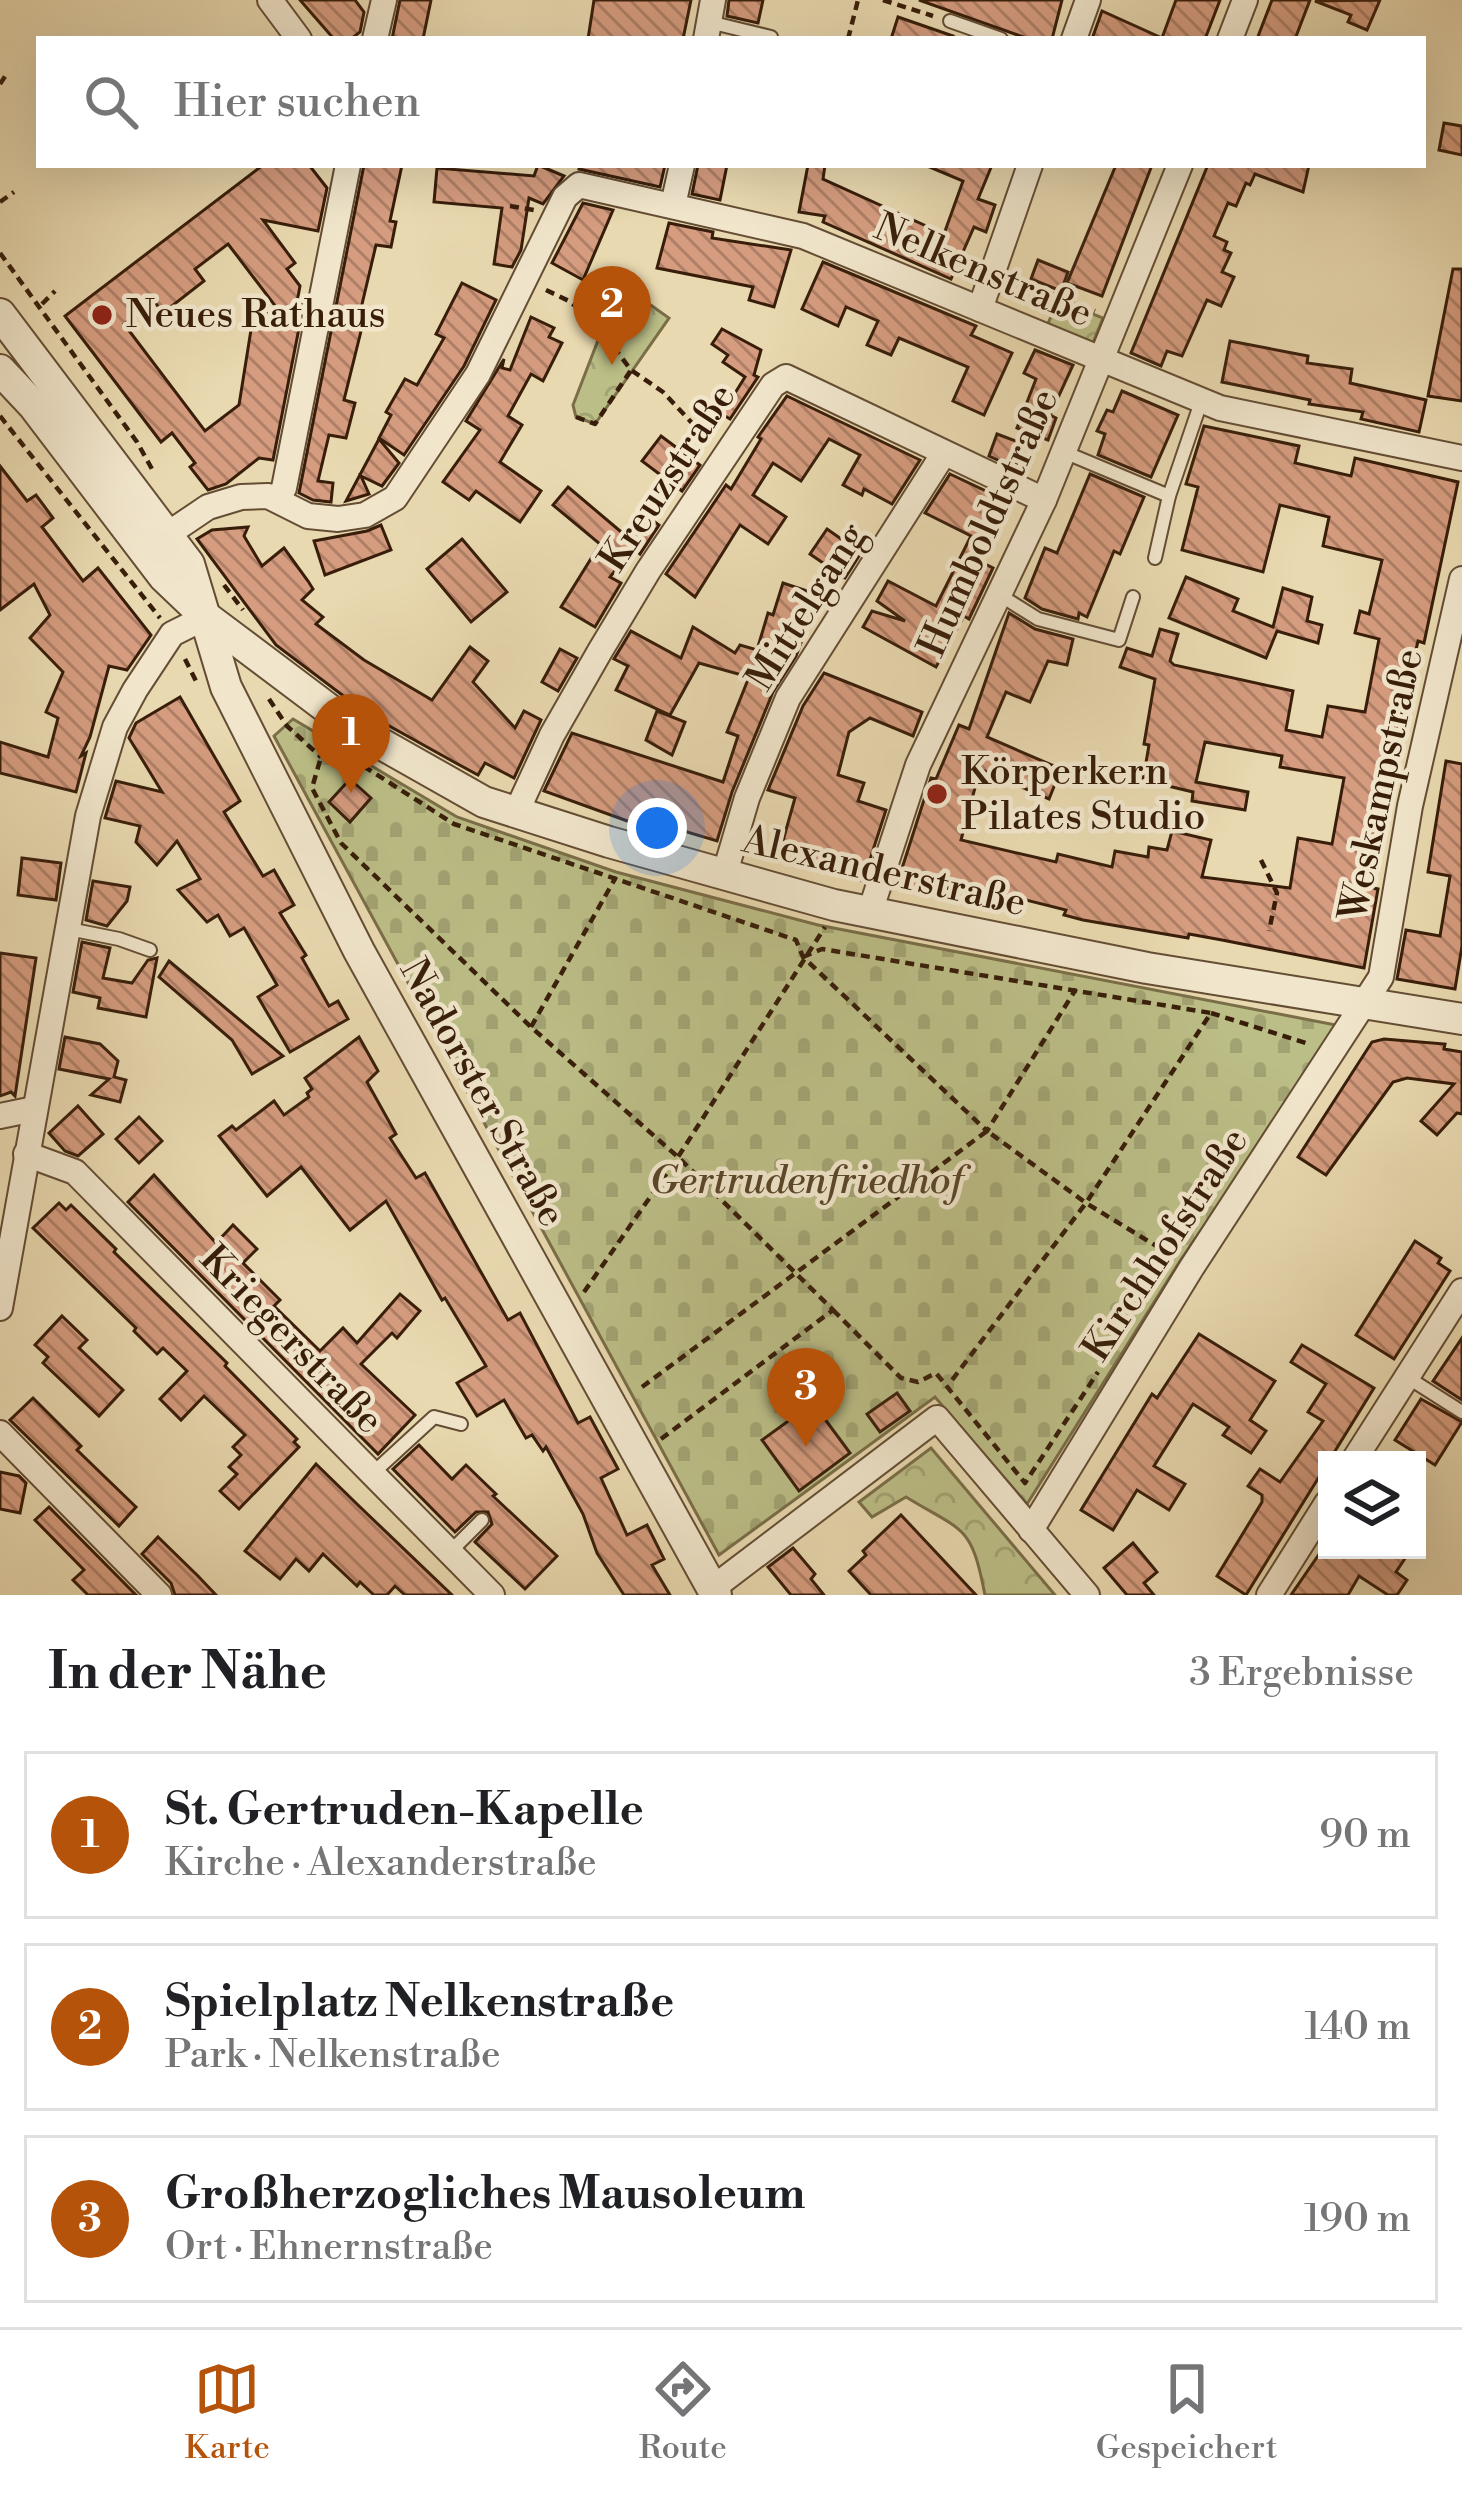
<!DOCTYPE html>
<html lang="de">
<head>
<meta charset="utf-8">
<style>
	:root { --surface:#fff; --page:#f6f6f6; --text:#202124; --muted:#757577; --line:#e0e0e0; --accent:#b45309 }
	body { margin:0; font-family:"Libre Bodoni",serif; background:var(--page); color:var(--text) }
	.controls { position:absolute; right:36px; bottom:36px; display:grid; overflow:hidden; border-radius:0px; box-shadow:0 12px 48px #0002 }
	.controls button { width:108px; height:108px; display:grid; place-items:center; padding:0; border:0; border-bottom:3px solid var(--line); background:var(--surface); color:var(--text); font:60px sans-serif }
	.you { position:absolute; left:657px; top:828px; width:42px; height:42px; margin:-30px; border:9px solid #fff; border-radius:50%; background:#1a73e8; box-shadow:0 0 0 18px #1a73e833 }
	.badge { display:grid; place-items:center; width:78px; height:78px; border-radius:50%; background:var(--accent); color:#fff; font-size:39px; font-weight:700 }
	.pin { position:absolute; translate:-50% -99px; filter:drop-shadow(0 3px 6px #0008) }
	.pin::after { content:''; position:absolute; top:63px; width:42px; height:36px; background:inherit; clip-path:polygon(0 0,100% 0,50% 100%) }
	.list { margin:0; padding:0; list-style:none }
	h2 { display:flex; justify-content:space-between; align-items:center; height:156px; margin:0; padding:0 48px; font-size:51px }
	h2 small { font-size:39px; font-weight:400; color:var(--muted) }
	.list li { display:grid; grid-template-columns:78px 1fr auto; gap:36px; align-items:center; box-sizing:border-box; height:168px; margin:0 24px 24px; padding:0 24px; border:3px solid var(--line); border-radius:0px }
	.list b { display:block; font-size:45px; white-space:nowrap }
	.list p { margin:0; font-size:39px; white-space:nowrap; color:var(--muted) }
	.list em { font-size:39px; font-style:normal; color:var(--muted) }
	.icon { flex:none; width:66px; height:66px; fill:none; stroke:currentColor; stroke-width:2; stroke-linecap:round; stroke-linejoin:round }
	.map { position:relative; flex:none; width:1462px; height:1595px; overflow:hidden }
	.search { position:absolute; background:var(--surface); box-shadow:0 12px 48px #0002; left:36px; right:36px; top:36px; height:132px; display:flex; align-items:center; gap:30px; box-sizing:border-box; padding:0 42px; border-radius:0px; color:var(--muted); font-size:45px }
	.sheet { height:732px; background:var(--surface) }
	nav { display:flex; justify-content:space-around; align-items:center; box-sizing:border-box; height:168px; border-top:3px solid var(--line); background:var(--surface); font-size:33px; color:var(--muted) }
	nav a { display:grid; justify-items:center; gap:6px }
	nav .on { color:var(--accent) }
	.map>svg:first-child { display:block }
	.forest { fill:url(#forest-crowns); stroke:#7a6e48; stroke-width:3 }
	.cemetery { fill:url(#cemetery-stones); stroke:#7a6e48; stroke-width:3 }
	.building { fill:url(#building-back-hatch); stroke:#381e0a; stroke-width:3; fill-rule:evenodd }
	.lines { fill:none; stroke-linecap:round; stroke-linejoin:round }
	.service-casing { stroke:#644d34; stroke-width:16 }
	.minor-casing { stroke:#644d34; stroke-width:28 }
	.tertiary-casing { stroke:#644d34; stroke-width:34 }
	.path { stroke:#381e0a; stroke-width:4.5; stroke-dasharray:9 6; stroke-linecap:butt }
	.service { stroke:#f1e6cc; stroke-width:12 }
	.minor { stroke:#f1e6cc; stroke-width:24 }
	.tertiary { stroke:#f1e6cc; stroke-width:30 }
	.poi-dot { fill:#8f2418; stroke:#f1e6cc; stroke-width:4.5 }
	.labels { text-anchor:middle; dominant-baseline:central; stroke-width:9; stroke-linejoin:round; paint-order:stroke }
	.street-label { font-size:39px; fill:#381e0a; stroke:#f1e6cc }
	.poi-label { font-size:39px; fill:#381e0a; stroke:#f1e6cc; text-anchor:start }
	.park-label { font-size:39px; font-style:italic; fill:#594629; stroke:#f1e6cc }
</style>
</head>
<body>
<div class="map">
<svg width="1462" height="1595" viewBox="0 0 1462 1595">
	<defs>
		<pattern id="forest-crowns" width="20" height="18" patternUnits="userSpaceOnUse" patternTransform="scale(3)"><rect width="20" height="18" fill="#bcbe87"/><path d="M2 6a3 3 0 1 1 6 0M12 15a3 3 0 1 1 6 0" fill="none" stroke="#a2a373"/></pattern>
		<pattern id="cemetery-stones" width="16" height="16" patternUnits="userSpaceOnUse" patternTransform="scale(3)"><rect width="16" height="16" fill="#bcbe87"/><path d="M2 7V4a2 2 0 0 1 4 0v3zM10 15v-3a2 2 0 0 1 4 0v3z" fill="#a2a373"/></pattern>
		<pattern id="building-back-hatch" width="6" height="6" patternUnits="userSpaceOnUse" patternTransform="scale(3)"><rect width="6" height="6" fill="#d59c7f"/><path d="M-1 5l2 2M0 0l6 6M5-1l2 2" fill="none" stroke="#ae7f66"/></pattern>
	</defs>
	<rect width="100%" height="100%" fill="#e9d9b0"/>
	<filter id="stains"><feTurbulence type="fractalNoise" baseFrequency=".00167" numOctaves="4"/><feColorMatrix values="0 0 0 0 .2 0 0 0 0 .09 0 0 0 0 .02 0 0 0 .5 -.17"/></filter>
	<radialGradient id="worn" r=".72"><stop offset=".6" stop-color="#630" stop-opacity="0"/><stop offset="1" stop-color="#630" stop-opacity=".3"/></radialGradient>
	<g class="forest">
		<polygon points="1058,300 1103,318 1092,345 1047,326"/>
		<polygon points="645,301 669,318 595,424 576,417 573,405 602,330"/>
		<path d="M931 1448 1055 1595H985C971 1524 965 1533 906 1497L872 1517 859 1502Z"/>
	</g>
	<polygon class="cemetery" points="293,719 457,817 616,872 818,925 1341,1026 1180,1261 1027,1504 935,1397 719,1555 274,736"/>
	<g class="building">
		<polygon points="300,0 355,0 364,12 360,32 351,39 334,39"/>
		<polygon points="400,0 431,0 423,39 392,39"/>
		<polygon points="594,0 691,0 683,39 588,39"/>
		<polygon points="729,0 763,0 758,23 727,16"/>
		<polygon points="919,0 1062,0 1052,39 1029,39"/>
		<polygon points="1176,0 1220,0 1205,39 1092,39 1102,11 1162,38"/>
		<polygon points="1272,0 1310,0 1295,39 1257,39"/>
		<polygon points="1380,0 1367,30 1348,22 1351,15 1315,1"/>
		<polygon points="898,17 953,36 952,39 891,39"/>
		<polygon points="1444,123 1462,126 1462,155 1439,150"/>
		<path d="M263 165H309L327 188 318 231 263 220 295 263 287 269 300 286 297 302 304 303 273 460 259 458 226 484 208 490 190 467 195 463 172 433 161 442 65 316ZM228 244 283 316 254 311 239 405 205 431 124 324 154 301 163 313 204 281 195 269Z"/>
		<polygon points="364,165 402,165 390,221 396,222 391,247 376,245 359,317 364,319 344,400 355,403 346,438 329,435 318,481 333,483 331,502 313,500 299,493"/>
		<polygon points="538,165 564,176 543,204 529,198 521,250 512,267 494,264 502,208 434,202 437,168 534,176"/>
		<polygon points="580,165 665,165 660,187 579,169"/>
		<polygon points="698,165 727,165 720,200 692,194"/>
		<polygon points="808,165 825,165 823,179 944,234 963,181 925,165 992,165 978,199 995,205 986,232 974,227 951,279 823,222 825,216 799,212"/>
		<polygon points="1116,165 1152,165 1102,296 1067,283"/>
		<polygon points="1204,165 1309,165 1303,192 1255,174 1250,185 1246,183 1236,206 1228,203 1214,236 1227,242 1224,250 1231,253 1222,272 1234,277 1221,306 1207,300 1182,356 1167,351 1161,366 1131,353 1207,167"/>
		<polygon points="583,203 613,210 583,280 552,263"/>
		<polygon points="669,223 713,232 712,238 791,250 774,307 749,300 753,287 657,268"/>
		<polygon points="1038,260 1068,272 1061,291 1031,279"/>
		<polygon points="823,262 976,326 971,335 1012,353 984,415 953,401 968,367 899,338 891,355 867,345 878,321 846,307 838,326 802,309"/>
		<polygon points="1453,269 1462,269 1462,401 1428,396"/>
		<polygon points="462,283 496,300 464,366 404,455 379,438 391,415 386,412 405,379 417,385 444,338 436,334"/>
		<polygon points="531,317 554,328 549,337 562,343 543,381 531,374 508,416 522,425 500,462 541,491 520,522 476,491 469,500 443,482 480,430 466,421 504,359 502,368 510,370"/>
		<polygon points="722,329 761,350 754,375 758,377 730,419 722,414 745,377 723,362 728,355 712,344"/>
		<polygon points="1230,341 1308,356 1307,363 1352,369 1350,383 1426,400 1419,432 1361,419 1363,412 1309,404 1310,400 1222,382"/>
		<polygon points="1035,350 1073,365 1050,415 1056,418 1048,440 1017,428 1036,379 1024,373"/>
		<polygon points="1122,391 1178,415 1151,477 1098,455 1105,434 1097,431 1107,410 1113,412"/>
		<polygon points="787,396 920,460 892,504 864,489 862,495 843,485 860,455 829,439 801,481 773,463 753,495 786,517 768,544 740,525 695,597 666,574 726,485 731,489 761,439 758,437"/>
		<polygon points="1204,426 1299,446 1295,463 1351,476 1355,458 1458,482 1424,643 1418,641 1396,738 1382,844 1377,844 1369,887 1378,889 1364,968 1222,940 1189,934 1188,938 1083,920 1064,915 1066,910 986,890 985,895 949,885 947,897 896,887 931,778 936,779 959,725 969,729 1009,613 1035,629 1073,639 1067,665 1048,661 1030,702 1006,692 987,737 1061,769 1049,799 980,769 961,840 1056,862 1058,854 1112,867 1115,851 1148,857 1149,847 1167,850 1172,831 1211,840 1202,877 1290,888 1298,838 1332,844 1344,778 1280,767 1282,756 1205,742 1196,782 1248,792 1245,810 1192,801 1193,792 1143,780 1149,745 1144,744 1155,679 1120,667 1127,648 1152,656 1160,629 1178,634 1170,661 1174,665 1293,691 1286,730 1322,737 1328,706 1365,712 1379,639 1355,633 1360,611 1369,614 1382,560 1323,546 1329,517 1280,505 1263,572 1182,550 1198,487 1186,484"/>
		<polygon points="997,434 1024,444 1015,468 989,456"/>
		<polygon points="661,436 700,465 682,491 642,461"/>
		<polygon points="379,439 399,463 382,486 361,476 369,494 346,501"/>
		<polygon points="0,466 27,501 36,495 53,518 42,527 83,581 98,568 151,635 127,670 109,666 90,737 81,756 86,753 76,792 0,773 0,742 48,757 58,718 46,712 63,672 30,638 50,615 34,584 0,610"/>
		<polygon points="950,474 1009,502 979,561 993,568 969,619 964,616 936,667 863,627 872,611 905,621 877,601 888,581 936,606 971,536 925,513"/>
		<polygon points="1090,474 1144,497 1120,554 1114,551 1087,617 1079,613 1078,619 1042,609 1025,598 1045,548 1057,553"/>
		<polygon points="568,487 626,536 644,514 659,525 640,554 633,548 610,577 621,583 595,627 561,607 600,544 553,505"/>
		<polygon points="381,525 391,550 325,575 314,541 367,531"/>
		<polygon points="248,527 244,536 262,566 284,548 308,581 313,589 302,600 323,617 316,624 364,660 432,700 470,647 488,661 473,682 515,728 524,711 541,720 514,778 485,763 478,775 454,762 366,713 276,645 197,539 212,530"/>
		<polygon points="827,529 861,553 845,578 810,554"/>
		<polygon points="462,539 507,592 471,622 427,569"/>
		<polygon points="1186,577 1238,599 1233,611 1273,627 1283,588 1312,597 1307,621 1322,625 1318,643 1277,631 1266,658 1169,618"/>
		<polygon points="783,583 819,595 796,656 773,692 732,792 717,841 647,820 644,827 544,791 572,733 723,782 738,736 727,732 749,677 699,663 670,715 616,690 628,666 614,659 631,631 681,658 693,627 735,653 740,645 757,650 768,613 773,615"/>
		<polygon points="560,649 577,658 558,691 542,682"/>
		<polygon points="824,673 922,712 913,736 870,718 849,732 838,775 864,783 858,801 886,810 863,881 779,855 795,798 768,790 803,706"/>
		<polygon points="180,697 240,801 224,812 263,876 274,870 294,905 280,913 306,955 302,958 329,1006 338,1001 348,1019 290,1052 258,997 277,985 244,928 230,936 218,915 207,922 178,890 200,879 177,841 157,865 136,842 140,826 105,818 116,781 162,792 129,738 136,723"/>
		<polygon points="657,711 685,722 672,755 646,740"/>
		<polygon points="1446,761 1462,764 1462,946 1455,989 1397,979 1406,930 1440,936 1450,876 1428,872"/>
		<polygon points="350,779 371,798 350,822 329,802"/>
		<polygon points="22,858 61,863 56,900 18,895"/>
		<polygon points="93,881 130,887 127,901 107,926 86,920"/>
		<polygon points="82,942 110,948 103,978 132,983 148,960 157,958 146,1017 98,1008 100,998 73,992"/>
		<polygon points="0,953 36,958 15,1096 11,1092 0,1096"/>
		<polygon points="169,961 283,1056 252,1074 232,1040 159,977"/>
		<polygon points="65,1037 100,1044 118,1061 114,1077 126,1080 120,1102 91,1095 109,1079 59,1069"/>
		<polygon points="359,1037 378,1071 367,1082 396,1134 390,1138 416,1178 425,1173 508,1320 520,1313 578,1423 590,1417 618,1469 601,1478 627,1535 647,1525 664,1559 652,1565 670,1595 624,1595 597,1553 583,1514 546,1447 543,1451 532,1435 526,1438 504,1400 477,1416 457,1383 486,1366 445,1298 442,1300 386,1201 350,1230 301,1167 267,1196 219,1136 232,1126 236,1130 274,1101 284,1115 309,1097 307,1093 312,1089 305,1078"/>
		<polygon points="1384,1039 1445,1044 1444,1049 1462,1052 1462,1114 1457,1113 1437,1135 1421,1121 1454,1084 1407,1078 1393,1082 1326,1175 1298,1157 1372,1042"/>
		<polygon points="78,1106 103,1134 78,1156 65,1151 49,1133"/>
		<polygon points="139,1117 162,1141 139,1163 116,1139"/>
		<polygon points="154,1175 216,1243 233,1225 257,1249 243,1263 280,1300 274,1306 320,1351 343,1328 357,1343 400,1294 420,1311 397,1338 392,1333 361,1364 415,1415 378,1454 128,1202"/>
		<polygon points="59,1203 66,1210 71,1205 116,1249 114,1252 227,1363 225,1366 297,1439 294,1442 299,1447 239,1509 220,1491 237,1474 229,1467 241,1455 233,1447 245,1435 204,1396 181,1420 160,1399 187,1371 163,1348 157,1354 134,1331 136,1328 33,1228"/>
		<polygon points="1415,1241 1441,1258 1438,1263 1450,1271 1394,1359 1356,1335"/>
		<polygon points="62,1316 87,1340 79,1348 123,1390 99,1416 43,1363 48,1357 35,1345"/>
		<polygon points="1199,1334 1275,1381 1250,1420 1266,1431 1251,1453 1223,1435 1229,1427 1193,1404 1154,1466 1185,1484 1169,1510 1137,1490 1113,1530 1081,1510 1152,1394 1157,1398"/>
		<polygon points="1462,1338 1462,1400 1433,1381"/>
		<polygon points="1302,1345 1374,1388 1246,1595 1217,1576 1262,1502 1262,1495 1248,1486 1260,1469 1280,1482 1323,1421 1308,1412 1326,1384 1291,1362"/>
		<polygon points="897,1393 910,1411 880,1432 867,1414"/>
		<polygon points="33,1398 81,1446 77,1450 136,1507 119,1526 10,1420"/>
		<polygon points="1421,1399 1462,1422 1435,1465 1395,1440"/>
		<polygon points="813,1403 850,1453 799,1491 762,1440"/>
		<polygon points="419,1445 452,1479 466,1465 496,1494 493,1496 557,1556 525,1589 475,1542 492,1524 488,1512 476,1512 455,1532 393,1469"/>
		<polygon points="316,1464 359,1506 452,1595 405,1595 395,1586 387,1595 374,1595 360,1582 357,1586 323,1554 309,1571 296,1559 280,1579 245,1551"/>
		<polygon points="0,1472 19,1476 26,1483 20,1513 0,1509"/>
		<polygon points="49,1507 136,1595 88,1595 73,1580 84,1570 35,1520"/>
		<polygon points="901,1515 976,1595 871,1595 849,1571 866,1555 863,1551"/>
		<polygon points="158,1537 198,1576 216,1595 175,1595 171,1583 142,1554"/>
		<polygon points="1133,1543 1157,1572 1144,1583 1154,1595 1127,1595 1104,1568"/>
		<polygon points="793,1548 815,1574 811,1579 824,1595 791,1595 768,1567"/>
		<polygon points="1322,1550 1396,1550 1406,1557 1396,1572 1407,1580 1397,1595 1388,1595 1359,1576 1348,1595 1291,1595"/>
	</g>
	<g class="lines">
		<defs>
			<g id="service">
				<polyline points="950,21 1001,39"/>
				<polyline points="709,22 771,37"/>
				<polyline points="1064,452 1169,496"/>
				<polyline points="1155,558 1169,496 1201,402"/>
				<polyline points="998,594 1038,619 1119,640 1133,597"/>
				<polyline points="69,929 119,939 150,950"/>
				<polyline points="1407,1377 1462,1412"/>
				<polyline points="373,1473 434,1417 461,1424"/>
				<polyline points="451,1551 482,1520"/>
			</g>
			<g id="minor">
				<polyline points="270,0 299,39"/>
				<polyline points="375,39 384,0"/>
				<polyline points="706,39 713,0"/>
				<polyline points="1074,39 1088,0"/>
				<polyline points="1230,39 1245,0"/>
				<polyline points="673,205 682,165"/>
				<polyline points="980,309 1030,165"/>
				<polyline points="277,500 284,488 348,165"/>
				<polyline points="168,534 208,507 241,497 268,496 308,516 338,519 365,515 395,498 478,374 565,197 579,185 803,236 1220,408 1462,458"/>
				<polyline points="516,813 552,735 600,651 648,571 773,385 786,377 1044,500"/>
				<polyline points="724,876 747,798 788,698 944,453"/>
				<polyline points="870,912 918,765 1044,500 1180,165"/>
				<polyline points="0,1116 34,1109"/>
				<polyline points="26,1154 75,1172 492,1595"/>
				<polyline points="0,1308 88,816 115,727 135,690 172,634 206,617"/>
				<polyline points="0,1433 159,1595"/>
				<polyline points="1354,1460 1462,1291"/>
				<polyline points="1031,1530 1192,1267 1381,977 1410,806 1462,579"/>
				<polyline points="713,1588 937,1418 1087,1595"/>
				<polyline points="1269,1595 1327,1503"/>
			</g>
			<g id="tertiary">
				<polyline points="0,314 189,564 226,687 359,951 716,1595"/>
				<polyline points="0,370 33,405 164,577 206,617 355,729 484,802 609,842 834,905 1147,968 1462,1019"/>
			</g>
		</defs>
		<use href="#service" class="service-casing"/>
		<use href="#minor" class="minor-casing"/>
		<use href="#tertiary" class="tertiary-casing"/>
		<g class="path">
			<polyline points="883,0 933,16"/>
			<polyline points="848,39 858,0"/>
			<polyline points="0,84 6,75"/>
			<polyline points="0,202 14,192"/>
			<polyline points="510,206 534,210"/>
			<polyline points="0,253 137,442 152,469"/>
			<polyline points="1011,277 1095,311"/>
			<polyline points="546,290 569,301 595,322 631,370 663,392 707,439"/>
			<polyline points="42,304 55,291"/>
			<polyline points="0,416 160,618"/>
			<polyline points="576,417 595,424 631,370"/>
			<polyline points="224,585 243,610"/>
			<polyline points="185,659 196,681"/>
			<polyline points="269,699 287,726 321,757"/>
			<polyline points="1261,860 1277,893 1269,931"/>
			<polyline points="803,957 822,949 1211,1013 1086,1203 949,1384"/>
			<polyline points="1211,1013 1309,1044"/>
			<polyline points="531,1027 616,877"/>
			<polyline points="584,1292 678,1157 825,927"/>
			<polyline points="833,1310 901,1378 918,1382 936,1373 1025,1483 1098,1372"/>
			<polyline points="642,1387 987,1131 1086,1203 1171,1255"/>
			<polyline points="661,1439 833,1310 678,1157 531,1027 341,843 312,788 321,757 343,753 454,824 796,940 803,957 987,1131 1076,989"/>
		</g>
		<use href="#service" class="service"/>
		<use href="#minor" class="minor"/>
		<use href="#tertiary" class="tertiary"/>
	</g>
	<g class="poi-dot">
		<circle cx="102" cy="315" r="12"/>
		<circle cx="937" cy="794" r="12"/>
	</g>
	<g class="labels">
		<g class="street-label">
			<text transform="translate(983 271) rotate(23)">Nelkenstraße</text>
			<text transform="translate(668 478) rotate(-57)">Kreuzstraße</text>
			<text transform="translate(989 523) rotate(-66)">Humboldtstraße</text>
			<text transform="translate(807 607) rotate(-58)">Mittelgang</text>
			<text transform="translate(1382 785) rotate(-78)">Weskampstraße</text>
			<text transform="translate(884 872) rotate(13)">Alexanderstraße</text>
			<text transform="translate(482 1093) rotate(61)">Nadorster Straße</text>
			<text transform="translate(1166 1245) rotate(-57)">Kirchhofstraße</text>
			<text transform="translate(291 1340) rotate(46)">Kriegerstraße</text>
		</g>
		<g class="poi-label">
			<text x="126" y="315">Neues Rathaus</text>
			<text x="961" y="772">Körperkern<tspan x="961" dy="45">Pilates Studio</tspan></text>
		</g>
		<g class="park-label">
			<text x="806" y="1181">Gertrudenfriedhof</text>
		</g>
	</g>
	<rect width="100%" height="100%" filter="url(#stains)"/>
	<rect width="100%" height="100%" fill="url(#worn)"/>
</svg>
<div class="controls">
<button><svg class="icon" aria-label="layers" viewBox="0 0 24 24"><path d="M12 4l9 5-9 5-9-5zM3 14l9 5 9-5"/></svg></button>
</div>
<div class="you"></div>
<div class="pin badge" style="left:351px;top:793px">1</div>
<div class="pin badge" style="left:612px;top:365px">2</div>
<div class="pin badge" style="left:806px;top:1447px">3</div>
<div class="search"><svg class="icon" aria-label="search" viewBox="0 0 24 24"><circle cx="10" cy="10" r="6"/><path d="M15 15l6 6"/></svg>Hier suchen</div>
</div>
<section class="sheet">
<h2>In der Nähe<small>3 Ergebnisse</small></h2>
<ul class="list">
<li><span class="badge">1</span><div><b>St. Gertruden-Kapelle</b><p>Kirche · Alexanderstraße</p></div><em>90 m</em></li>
<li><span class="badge">2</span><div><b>Spielplatz Nelkenstraße</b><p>Park · Nelkenstraße</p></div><em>140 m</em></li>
<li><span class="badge">3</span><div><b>Großherzogliches Mausoleum</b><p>Ort · Ehnernstraße</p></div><em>190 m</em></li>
</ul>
</section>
<nav>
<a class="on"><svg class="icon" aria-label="map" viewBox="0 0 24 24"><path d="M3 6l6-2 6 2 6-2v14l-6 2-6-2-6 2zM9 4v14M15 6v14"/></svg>Karte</a>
<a><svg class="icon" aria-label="directions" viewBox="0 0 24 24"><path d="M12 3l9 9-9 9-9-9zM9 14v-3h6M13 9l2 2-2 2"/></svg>Route</a>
<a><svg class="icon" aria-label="saved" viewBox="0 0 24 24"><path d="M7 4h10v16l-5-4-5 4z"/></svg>Gespeichert</a>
</nav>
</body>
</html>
